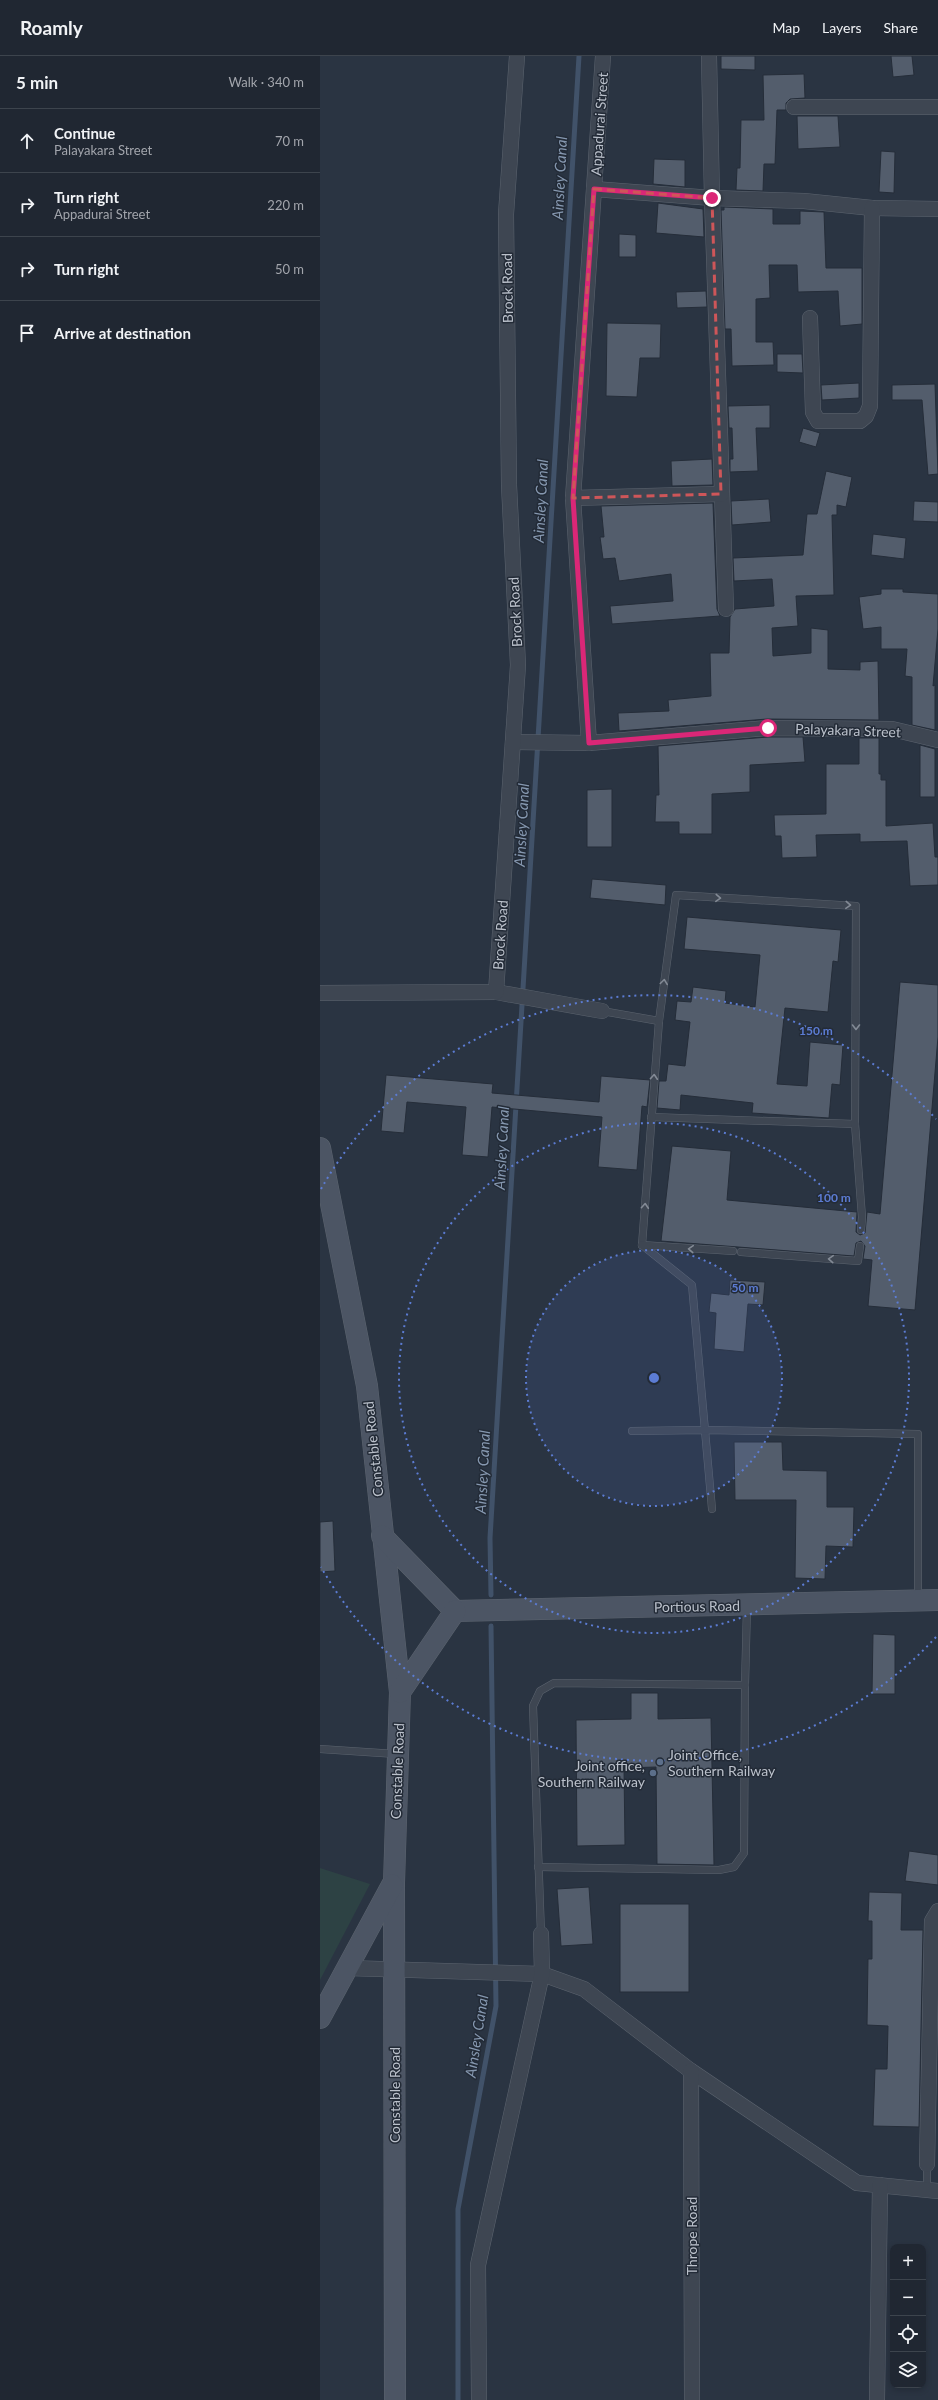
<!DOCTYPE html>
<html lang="en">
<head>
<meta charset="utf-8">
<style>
	:root { --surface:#202732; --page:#2d333e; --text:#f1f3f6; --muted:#a2a5ac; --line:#3d444d }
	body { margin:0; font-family:Lato,sans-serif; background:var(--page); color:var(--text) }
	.controls { position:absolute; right:12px; bottom:12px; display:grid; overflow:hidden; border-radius:8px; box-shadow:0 2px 6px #0003 }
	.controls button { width:36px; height:36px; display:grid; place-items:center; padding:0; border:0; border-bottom:1px solid var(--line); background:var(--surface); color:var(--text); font:20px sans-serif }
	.stop { position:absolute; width:12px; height:12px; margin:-9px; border:3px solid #db2777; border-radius:50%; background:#fff }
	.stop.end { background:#db2777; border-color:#fff; box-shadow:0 1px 4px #0008 }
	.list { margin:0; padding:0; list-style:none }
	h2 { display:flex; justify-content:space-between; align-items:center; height:52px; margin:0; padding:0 16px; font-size:17px }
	h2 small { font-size:13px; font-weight:400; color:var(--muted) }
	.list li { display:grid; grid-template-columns:26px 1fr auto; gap:12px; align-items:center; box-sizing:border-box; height:64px; padding:0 16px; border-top:1px solid var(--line) }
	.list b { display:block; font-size:15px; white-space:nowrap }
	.list p { margin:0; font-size:13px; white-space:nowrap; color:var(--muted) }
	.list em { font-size:13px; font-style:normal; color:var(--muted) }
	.icon { flex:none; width:22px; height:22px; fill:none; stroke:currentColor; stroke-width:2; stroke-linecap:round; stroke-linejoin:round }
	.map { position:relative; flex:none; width:618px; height:2344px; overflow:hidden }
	header { display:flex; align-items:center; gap:24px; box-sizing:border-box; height:56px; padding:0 20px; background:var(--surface); border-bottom:1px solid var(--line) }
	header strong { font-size:19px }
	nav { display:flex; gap:22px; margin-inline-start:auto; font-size:14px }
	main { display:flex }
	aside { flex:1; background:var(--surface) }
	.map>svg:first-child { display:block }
	.green { fill:#2d4244 }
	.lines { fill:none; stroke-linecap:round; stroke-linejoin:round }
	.stream { stroke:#415269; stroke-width:5 }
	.building { fill:#535d6c; stroke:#252d39 }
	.lane-casing { stroke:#5c646f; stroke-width:8 }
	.street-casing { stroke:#5c646f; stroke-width:16 }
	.secondary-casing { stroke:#5c646f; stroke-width:22 }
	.lane { stroke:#3e4652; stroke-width:7 }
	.street { stroke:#3e4652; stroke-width:15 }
	.secondary { stroke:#4c5564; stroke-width:21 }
	.oneway { stroke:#838a95 }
	.route { stroke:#db2777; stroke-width:5 }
	.marked { fill:none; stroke:#ce5659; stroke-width:3; stroke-dasharray:8 5; stroke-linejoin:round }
	.ring { fill:none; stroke:#5c7cd3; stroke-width:2; stroke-dasharray:2 4 }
	.service-dot { fill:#5c6f8a; stroke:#232b37; stroke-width:1.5 }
	.labels { text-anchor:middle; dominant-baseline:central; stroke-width:3; stroke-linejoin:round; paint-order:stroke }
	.street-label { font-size:14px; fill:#bbc1cb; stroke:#232b37 }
	.poi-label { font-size:14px; fill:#bbc1cb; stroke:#232b37; text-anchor:start }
	.water-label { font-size:15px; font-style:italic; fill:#8698b0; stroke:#232b37 }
	.centre { fill:#5c7cd3; stroke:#232b37; stroke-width:2 }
	.ring-label { font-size:12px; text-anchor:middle; font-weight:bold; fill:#5c7cd3; stroke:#232b37; stroke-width:3; stroke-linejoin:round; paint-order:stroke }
</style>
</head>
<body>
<header>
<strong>Roamly</strong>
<nav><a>Map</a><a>Layers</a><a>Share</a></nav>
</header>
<main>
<aside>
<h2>5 min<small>Walk · 340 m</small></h2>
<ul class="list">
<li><svg class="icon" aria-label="ahead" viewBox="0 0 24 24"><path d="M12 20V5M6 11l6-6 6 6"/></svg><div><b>Continue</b><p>Palayakara Street</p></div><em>70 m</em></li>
<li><svg class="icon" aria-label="right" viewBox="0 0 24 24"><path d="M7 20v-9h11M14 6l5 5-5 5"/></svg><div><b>Turn right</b><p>Appadurai Street</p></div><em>220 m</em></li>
<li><svg class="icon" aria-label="right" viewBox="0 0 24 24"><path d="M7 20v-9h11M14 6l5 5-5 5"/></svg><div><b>Turn right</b></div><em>50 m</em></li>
<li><svg class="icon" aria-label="arrive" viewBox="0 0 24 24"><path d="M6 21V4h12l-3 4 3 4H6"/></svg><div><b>Arrive at destination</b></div></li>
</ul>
</aside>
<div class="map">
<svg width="618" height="2344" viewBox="0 0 618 2344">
	<rect width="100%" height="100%" fill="#2a3442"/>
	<polygon class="green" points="0,1812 50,1828 0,1924"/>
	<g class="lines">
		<g class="stream">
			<polyline points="171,1539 170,1482 259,0"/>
			<polyline points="138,2344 138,2153 176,1950 171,1570"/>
		</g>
	</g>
	<g class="building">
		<polygon points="401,0 435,0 435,14 401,13"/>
		<polygon points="571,0 592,0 594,19 573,21"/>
		<polygon points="484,18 485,42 470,43 466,47 466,54 457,54 455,108 444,108 443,135 416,134 417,112 420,112 421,64 444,64 443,19"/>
		<polygon points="477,60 518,60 520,91 478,93"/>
		<polygon points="561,95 575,96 574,137 559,136"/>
		<polygon points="334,103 365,104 365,131 333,128"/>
		<polygon points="338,147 383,153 384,181 336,177"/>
		<polygon points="404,151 453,153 453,168 480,168 480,155 504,156 506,212 542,212 542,268 520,270 518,235 478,236 477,209 449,209 450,242 436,243 436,286 453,286 454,309 412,310 411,273 405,273 401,154 404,154"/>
		<polygon points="299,178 316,179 316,201 299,201"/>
		<polygon points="386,235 387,251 357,252 356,236"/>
		<polygon points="287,267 341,268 340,302 320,302 317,341 286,340"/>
		<polygon points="457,298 482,298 483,317 457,316"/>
		<polygon points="539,327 539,342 502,344 501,329"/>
		<polygon points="615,328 618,418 608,419 602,344 572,344 572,329"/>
		<polygon points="450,349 450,372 436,372 438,415 410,416 410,403 413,403 412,372 409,372 408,350"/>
		<polygon points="483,372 500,377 496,391 479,386"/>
		<polygon points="392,403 393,429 352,430 351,405"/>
		<polygon points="506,415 532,421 526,451 517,449 517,459 512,459 514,539 476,540 478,570 452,572 453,600 491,597 491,572 508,574 508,613 540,614 540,606 558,605 559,664 447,663 299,675 298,657 349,655 348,644 391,640 390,597 409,597 410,561 415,553 454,550 452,523 414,525 413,502 483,499 487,458 497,458"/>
		<polygon points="449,443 451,466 412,469 411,445"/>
		<polygon points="594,445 618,446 618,466 593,465"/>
		<polygon points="393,447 397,553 400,560 292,568 290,550 353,545 351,518 299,525 295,502 283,503 280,481 284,481 281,450"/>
		<polygon points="553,478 586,482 584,503 551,499"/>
		<polygon points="561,533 583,533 583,536 618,538 618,573 613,630 615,629 615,674 592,669 592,621 585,620 587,593 561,593 561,571 543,573 539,541 561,538"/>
		<polygon points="448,681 483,681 485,706 430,709 430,736 392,738 392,778 359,778 359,766 335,766 336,739 339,739 338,690"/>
		<polygon points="539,682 559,682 559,718 561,718 561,724 566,724 566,770 613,767 615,801 618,801 618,829 590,830 587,785 540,786 540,778 496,779 497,801 462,802 461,780 455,780 454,759 506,758 506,708 539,708"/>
		<polygon points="600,689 615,693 615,741 600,741"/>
		<polygon points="292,733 292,791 267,791 267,734"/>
		<polygon points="272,823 346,829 345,849 270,842"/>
		<polygon points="367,861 521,874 518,906 513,905 508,956 465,952 457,1028 487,1030 490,986 523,989 520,1029 512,1028 509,1062 432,1057 433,1047 361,1039 360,1054 337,1052 339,1025 346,1025 348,1008 365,1010 370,966 355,964 357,945 371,946 373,931 406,935 405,947 435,951 440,899 364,893"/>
		<polygon points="580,926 618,929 618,981 595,1254 548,1250 552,1204 543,1203 545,1190 541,1185 536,1187 534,1200 341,1185 352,1090 411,1095 407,1144 537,1156 536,1176 540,1179 545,1177 547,1156 560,1158"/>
		<polygon points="66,1019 173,1028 172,1037 279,1046 281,1020 330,1024 327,1051 322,1050 317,1114 278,1111 282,1061 172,1051 168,1101 142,1099 146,1051 87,1046 84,1077 61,1075"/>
		<polygon points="410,1224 445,1226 443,1249 428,1248 424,1296 394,1293 396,1257 389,1256 391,1237 409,1239"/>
		<polygon points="414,1386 462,1386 463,1414 507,1415 507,1451 534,1451 533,1491 506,1490 505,1523 475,1522 476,1444 415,1444"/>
		<polygon points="13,1465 15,1515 0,1516 0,1466"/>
		<polygon points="553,1578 575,1579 575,1638 552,1638"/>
		<polygon points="311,1637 338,1637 338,1663 391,1662 394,1809 337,1808 336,1711 304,1712 305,1789 257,1790 256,1664 311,1663"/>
		<polygon points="589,1795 618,1799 618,1829 585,1825"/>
		<polygon points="269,1831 273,1888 241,1890 237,1833"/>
		<polygon points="549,1836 582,1837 581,1874 603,1874 599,2071 553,2070 555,2013 567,2013 568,1970 547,1969 548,1903 552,1903 552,1865 548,1865"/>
		<rect x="300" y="1848" width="69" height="88"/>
	</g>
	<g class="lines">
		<defs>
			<g id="lane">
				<polyline points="282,955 339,965"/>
				<polyline points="331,1061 535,1068"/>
				<polyline points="322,1189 339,965 356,839 536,850 535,1068 542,1161 541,1174"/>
				<polyline points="322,1189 372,1229 392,1453"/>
				<polyline points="322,1189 413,1195"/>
				<polyline points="421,1196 538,1205 540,1190"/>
				<polyline points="312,1375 385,1374 598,1378 598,1544"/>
				<polyline points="0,1693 76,1698"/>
				<polyline points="218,1811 399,1814 414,1811 424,1797 425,1629"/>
				<polyline points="221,1878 213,1650 220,1635 234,1627 425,1629 427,1551"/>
				<polyline points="607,2134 607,2108"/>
			</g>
			<g id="street">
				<polyline points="389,0 392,142 406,553"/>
				<polyline points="474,51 618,51"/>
				<polyline points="274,133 392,142 484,145 552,152 618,153"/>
				<polyline points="490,262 493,356 498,365 540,365 546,360 550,350 552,152"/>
				<polyline points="253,442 401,438"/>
				<polyline points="193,686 269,687 448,672 572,673 618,684"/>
				<polyline points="269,687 253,442 283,0"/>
				<polyline points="176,936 282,955"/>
				<polyline points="0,937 176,936 198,609 189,429 186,158 197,0"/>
				<polyline points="27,1912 222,1918 264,1933 371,2015 537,2127 618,2135"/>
				<polyline points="371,2015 372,2344"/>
				<polyline points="607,2108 612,1865 618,1855"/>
				<polyline points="159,2344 158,2209 222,1918 221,1878"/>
				<polyline points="557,2344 560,2129"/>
			</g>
			<g id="secondary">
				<polyline points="0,1092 47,1330 80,1636 74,1827 75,2344"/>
				<polyline points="62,1480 135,1555 618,1544"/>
				<polyline points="80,1636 135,1555"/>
				<polyline points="0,1962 72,1829"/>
			</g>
		</defs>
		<use href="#lane" class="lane-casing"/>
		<use href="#street" class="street-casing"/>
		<use href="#secondary" class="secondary-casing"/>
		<use href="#lane" class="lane"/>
		<use href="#street" class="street"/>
		<use href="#secondary" class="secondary"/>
	</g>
	<defs><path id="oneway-chevron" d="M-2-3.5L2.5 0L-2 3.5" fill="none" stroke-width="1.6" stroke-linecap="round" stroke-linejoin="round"/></defs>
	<g class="oneway">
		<use href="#oneway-chevron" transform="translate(398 842) rotate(3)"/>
		<use href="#oneway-chevron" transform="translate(528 849) rotate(3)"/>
		<use href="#oneway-chevron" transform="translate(344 926) rotate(-82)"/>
		<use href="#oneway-chevron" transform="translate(536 971) rotate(90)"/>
		<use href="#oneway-chevron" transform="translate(334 1021) rotate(-86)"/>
		<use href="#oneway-chevron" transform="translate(325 1150) rotate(-86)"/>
		<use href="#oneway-chevron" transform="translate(371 1193) rotate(-176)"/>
		<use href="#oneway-chevron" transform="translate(511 1203) rotate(-176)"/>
	</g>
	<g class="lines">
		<polyline class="route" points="392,142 274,133 253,442 269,687 448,672"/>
	</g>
	<path class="marked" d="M274 133 392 142 401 438 253 442Z"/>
	<circle cx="334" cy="1322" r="128" fill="#5c7cd3" fill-opacity=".12"/>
	<g class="ring">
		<circle cx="334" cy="1322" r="128"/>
		<circle cx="334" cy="1322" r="255"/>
		<path d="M616 1581A383 383 0 0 1 1 1511M1 1133A383 383 0 0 1 616 1063"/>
	</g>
	<g class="service-dot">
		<circle cx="340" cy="1706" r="4"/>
		<circle cx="333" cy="1717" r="4"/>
	</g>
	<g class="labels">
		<g class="street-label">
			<text transform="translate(279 68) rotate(-86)">Appadurai Street</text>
			<text transform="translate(187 232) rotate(-91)">Brock Road</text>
			<text transform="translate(195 556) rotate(-93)">Brock Road</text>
			<text transform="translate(528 674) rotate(2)">Palayakara Street</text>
			<text transform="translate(180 879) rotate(-86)">Brock Road</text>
			<text transform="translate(53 1393) rotate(-96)">Constable Road</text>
			<text transform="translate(377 1550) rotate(-1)">Portious Road</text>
			<text transform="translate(77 1715) rotate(-88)">Constable Road</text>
			<text transform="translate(74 2039) rotate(-90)">Constable Road</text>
			<text transform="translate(371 2180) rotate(-90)">Thrope Road</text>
		</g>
		<g class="poi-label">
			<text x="348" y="1698">Joint Office,<tspan x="348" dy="16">Southern Railway</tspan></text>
			<text x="325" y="1709" text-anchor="end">Joint office,<tspan x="325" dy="16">Southern Railway</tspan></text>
		</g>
		<g class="water-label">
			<text transform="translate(239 122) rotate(-87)">Ainsley Canal</text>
			<text transform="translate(220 445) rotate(-87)">Ainsley Canal</text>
			<text transform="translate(201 769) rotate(-87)">Ainsley Canal</text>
			<text transform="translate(181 1092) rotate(-87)">Ainsley Canal</text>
			<text transform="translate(162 1416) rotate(-87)">Ainsley Canal</text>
			<text transform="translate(156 1980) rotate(-81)">Ainsley Canal</text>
		</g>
	</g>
	<circle cx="334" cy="1322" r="6" class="centre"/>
	<g class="ring-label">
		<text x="496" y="979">150 m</text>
		<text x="514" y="1146">100 m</text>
		<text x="425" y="1236">50 m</text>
	</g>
</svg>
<div class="controls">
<button>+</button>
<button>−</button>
<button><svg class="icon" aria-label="locate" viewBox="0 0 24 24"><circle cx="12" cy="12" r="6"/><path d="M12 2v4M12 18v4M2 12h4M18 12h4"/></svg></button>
<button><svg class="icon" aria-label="layers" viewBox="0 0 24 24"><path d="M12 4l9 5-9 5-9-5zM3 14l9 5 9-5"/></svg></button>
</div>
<div class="stop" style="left:448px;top:672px"></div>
<div class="stop end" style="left:392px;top:142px"></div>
</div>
</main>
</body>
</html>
